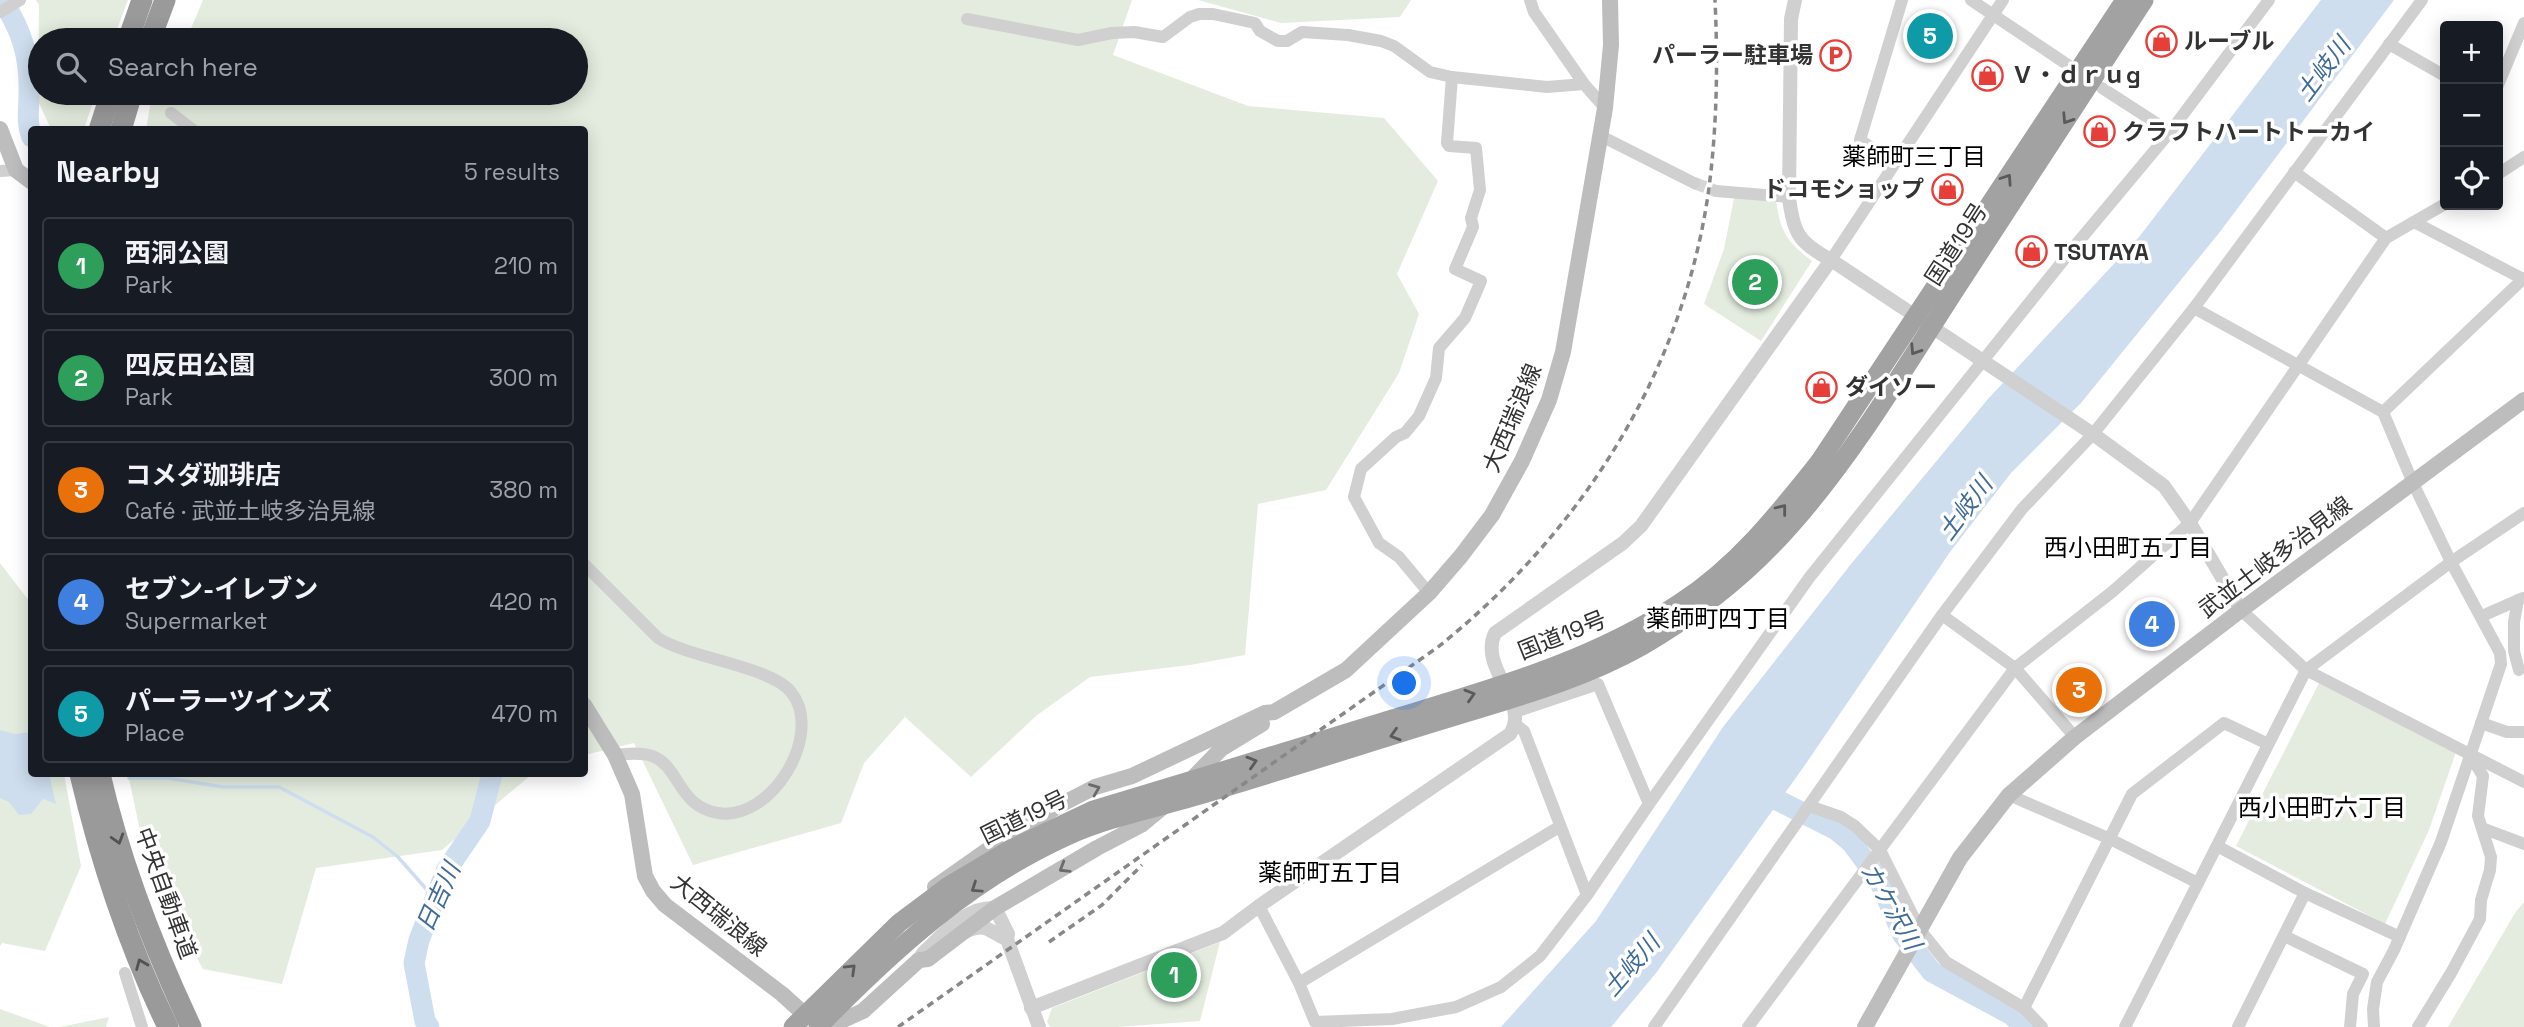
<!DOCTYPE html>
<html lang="en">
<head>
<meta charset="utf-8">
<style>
	:root { --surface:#171b24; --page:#242831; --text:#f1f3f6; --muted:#9ea1a6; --line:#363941; --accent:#db2777 }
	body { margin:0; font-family:"Space Grotesk","Noto Sans JP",sans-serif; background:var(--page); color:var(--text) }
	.controls { position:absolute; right:21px; top:21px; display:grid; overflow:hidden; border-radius:7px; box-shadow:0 4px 18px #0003 }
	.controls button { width:63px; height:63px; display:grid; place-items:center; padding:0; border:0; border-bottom:2px solid var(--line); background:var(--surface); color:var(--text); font:35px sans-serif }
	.you { position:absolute; left:1405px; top:684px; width:24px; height:24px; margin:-18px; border:5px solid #fff; border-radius:50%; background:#1a73e8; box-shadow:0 0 0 10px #1a73e833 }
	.badge { display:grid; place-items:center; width:46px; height:46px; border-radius:50%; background:var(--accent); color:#fff; font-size:23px; font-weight:700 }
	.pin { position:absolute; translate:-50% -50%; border:4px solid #fff; box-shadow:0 2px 7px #0006 }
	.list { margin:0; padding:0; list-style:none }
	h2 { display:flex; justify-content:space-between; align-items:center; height:91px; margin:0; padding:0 28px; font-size:30px }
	h2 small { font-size:23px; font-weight:400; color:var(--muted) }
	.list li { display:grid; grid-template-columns:46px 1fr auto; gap:21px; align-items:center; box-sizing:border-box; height:98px; margin:0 14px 14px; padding:0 14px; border:2px solid var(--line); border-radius:7px }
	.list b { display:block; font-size:26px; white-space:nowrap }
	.list p { margin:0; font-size:23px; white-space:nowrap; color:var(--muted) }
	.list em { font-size:23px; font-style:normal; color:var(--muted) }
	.icon { flex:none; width:38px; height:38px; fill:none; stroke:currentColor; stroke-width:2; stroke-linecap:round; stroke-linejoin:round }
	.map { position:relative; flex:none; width:2524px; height:1027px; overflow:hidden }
	.search { position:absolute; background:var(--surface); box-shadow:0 4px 18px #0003; left:28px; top:28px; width:560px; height:77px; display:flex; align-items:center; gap:18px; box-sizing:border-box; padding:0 24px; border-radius:38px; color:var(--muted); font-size:26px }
	.panel { position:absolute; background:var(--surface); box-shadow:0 4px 18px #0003; left:28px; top:126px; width:560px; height:651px; border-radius:7px }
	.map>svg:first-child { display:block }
	.green { fill:#e4ecdf }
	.water { fill:#cedeee }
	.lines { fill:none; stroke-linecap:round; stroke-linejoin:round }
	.stream { stroke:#cedeee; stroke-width:3.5 }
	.river { stroke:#cedeee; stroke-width:21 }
	.minor-tunnel { stroke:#d6d6d6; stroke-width:12; stroke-dasharray:12 6; stroke-linecap:butt }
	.minor { stroke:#d0d0d0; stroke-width:12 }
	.tertiary { stroke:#d0d0d0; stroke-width:14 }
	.secondary { stroke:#bdbdbd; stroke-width:16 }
	.trunk { stroke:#a2a2a2; stroke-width:19 }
	.motorway { stroke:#9a9a9a; stroke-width:21 }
	.rail { stroke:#888; stroke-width:3.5; stroke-dasharray:7 5; stroke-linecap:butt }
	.oneway { stroke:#5a5a5a }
	.oneway2 { stroke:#6a6a6a }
	.oneway3 { stroke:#525252 }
	.labels { text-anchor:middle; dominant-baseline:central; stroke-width:7; stroke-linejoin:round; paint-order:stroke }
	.poi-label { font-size:23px; font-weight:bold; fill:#333; stroke:#fff; text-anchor:start }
	.street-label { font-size:23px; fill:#333; stroke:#fff }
	.water-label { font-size:24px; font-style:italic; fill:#3f6b97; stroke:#fff }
	.neighbourhood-label { font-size:24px; fill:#000; stroke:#fff }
</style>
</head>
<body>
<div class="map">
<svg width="2524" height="1027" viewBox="0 0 2524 1027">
	<rect width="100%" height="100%" fill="#fff"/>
	<g class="green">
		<polygon points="36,0 128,0 113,40 40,40 40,93 96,93 84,129 51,129 38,101 39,5"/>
		<polygon points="203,0 1132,0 1113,55 1248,106 1384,118 1438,181 1397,274 1419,314 1399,373 1326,490 1258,504 1245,655 1190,665 1090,677 1036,716 971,777 905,717 864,763 841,823 693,865 634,743 585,755 584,130 146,130 150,106 157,93 576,93 576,40 186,40"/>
		<polygon points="1198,0 1411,0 1400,17 1281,23"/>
		<path d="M1734 198 1776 200C1780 231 1787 242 1812 261L1761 341 1704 304 1724 249Z"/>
		<polygon points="0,563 30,602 31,607 32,774 64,774 81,866 45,951 2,943 0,946"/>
		<polygon points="2319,683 2456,752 2429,830 2385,924 2236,846"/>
		<polygon points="128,774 532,774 442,850 316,868 282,984 203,969 148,868"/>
		<polygon points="2524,902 2524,1027 2448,1027 2515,913"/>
		<polygon points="1220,942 1200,1021 1117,1027 1050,1027 1047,1022 1052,1008"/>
		<polygon points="0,1009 50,1027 0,1027"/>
		<polygon points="109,1017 106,1027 60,1027"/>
	</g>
	<g class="water">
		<polygon points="2321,0 2394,0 2219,233 2081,403 2011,473 1950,552 1805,765 1656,973 1611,1027 1501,1027 1596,921 1723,727 1851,564 1988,399 2139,237"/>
		<polygon points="0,730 15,734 31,732 32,774 49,774 56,804 43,799 31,814 19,815 9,802 0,798"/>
	</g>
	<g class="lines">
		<polyline class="stream" points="129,778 167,778 223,787 279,787 373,837 398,857 435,899"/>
		<g class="river">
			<path d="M2 0C22 31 30 56 29 94 29 109 26 123 32 137"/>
			<polyline points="1755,789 1835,829 1852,843 1879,880 1903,935 1932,972 2012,1015 2024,1027"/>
			<polyline points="429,1027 425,1021 414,963 419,940 446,871 480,821 492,774"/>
		</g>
		<polyline class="minor-tunnel" points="1694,183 1716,191"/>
		<g class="minor">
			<polyline points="1530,0 1534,12 1584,84"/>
			<polyline points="1971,0 2068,65"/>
			<polyline points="0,12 20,0"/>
			<polyline points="967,19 1078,40 1112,33 1134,32 1163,37 1190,17 1199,14 1213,14 1255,23 1260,31 1278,41 1287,41 1302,32 1348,35 1381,41 1394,46 1430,72 1452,77 1547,87 1584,84 1605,108"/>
			<polyline points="2389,44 2445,76"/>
			<polyline points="2498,85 2524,23"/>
			<polyline points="2102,88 2170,132"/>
			<polyline points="171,113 193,130"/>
			<polyline points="1601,136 1694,183"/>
			<polyline points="1894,163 1860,140 1902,0"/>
			<polyline points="0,171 16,170"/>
			<polyline points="2294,172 2386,238"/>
			<polyline points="2498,174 2524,157"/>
			<polyline points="1716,191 1789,197"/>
			<polyline points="2414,222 2523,279"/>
			<polyline points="1831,260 2003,0"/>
			<polyline points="2194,308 2383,412 2413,483 2451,562 2500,653 2501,664 2441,842 2394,950 2377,982 2373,1009 2374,1027"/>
			<polyline points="2383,412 2524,278"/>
			<path d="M584 564 658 638C689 658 772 667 791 692 825 734 771 822 718 813 677 806 680 766 652 756 640 752 627 754 615 755"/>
			<polyline points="1429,593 1399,557 1379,543 1354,497 1361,469 1396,437 1405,433 1419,416 1436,378 1439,348 1465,318 1481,281 1455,269 1473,227 1471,218 1480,190 1476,148 1449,146 1447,143 1452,77"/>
			<polyline points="2518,600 2514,622 2514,651 2519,670"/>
			<polyline points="2241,610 2306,670 2524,782"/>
			<polyline points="1942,615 2015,668 2075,737"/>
			<polyline points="2482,616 2523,598"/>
			<polyline points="1515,712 1598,684 1649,804"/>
			<polyline points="2481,723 2507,732 2524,732"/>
			<polyline points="1516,725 1524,731 1587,895"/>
			<polyline points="2009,795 2108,838 2198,883"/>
			<polyline points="1809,806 1841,817 1855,826 1880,850 1920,930 1946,962 2024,1008 2042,1027"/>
			<polyline points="2482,828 2524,844"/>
			<polyline points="2217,846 2305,893 2400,937"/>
			<polyline points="1259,906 1299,983 1315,1022 1392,1019 1456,1007 1501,987 1540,956 1587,895 1649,804 1809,578 2074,247 2170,132 2269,0"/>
			<polyline points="2284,936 2363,974 2353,994 2350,1027"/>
			<polyline points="125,973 142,1027"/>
			<polyline points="1299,983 1559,827"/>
			<polyline points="2024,1008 2132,794 2224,723 2268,744"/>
			<polyline points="1654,1027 1942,615 2022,509 2093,434 2194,308 2422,0"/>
			<polyline points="1748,1027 2015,668 2112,592 2190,523 2386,238 2445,204"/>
			<polyline points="2125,1027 2306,670 2451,562 2524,513"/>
			<polyline points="2238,1027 2305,893"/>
			<polyline points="2418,1027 2451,973 2480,919 2481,900 2490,870 2491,857 2478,816 2483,776 2470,755"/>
		</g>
		<g class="tertiary">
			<path d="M1795 0 1791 19 1789 197C1793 233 1799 243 1831 260L2093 434 2164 486 2190 523 2241 610"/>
			<path d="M967 931C989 922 989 933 1007 939"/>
			<path d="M919 960 923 953C943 935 965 906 995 908L1008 934 1007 939 1039 1027"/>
			<path d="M1031 1008 1223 933 1259 906 1510 734C1531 703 1478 668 1495 633L1623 543 1641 526 1831 260"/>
		</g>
		<g class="secondary">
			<polyline points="0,129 16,170 32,182"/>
			<polyline points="584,705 615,755 632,794 645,876 653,891 665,905 782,994 804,1014 822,1023 843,1020 863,1011 919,960 928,959 995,908 1097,848 1141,825 1164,806"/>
			<polyline points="1190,781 1221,749 1262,724"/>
			<polyline points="935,887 1006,837 1060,805 1095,787 1132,776 1265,713 1274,712 1346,670 1429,593 1461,556 1492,515 1522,461 1549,400 1563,352 1605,108 1611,45 1610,0"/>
			<polyline points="1865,1027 1960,858 2009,795 2075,737 2241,610 2524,400"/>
		</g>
		<g class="trunk">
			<path d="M793 1027 899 923 947 887 1011 849 1093 810C1193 780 1292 750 1392 719 1491 689 1593 661 1680 603 1738 565 1778 514 1820 461L2125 0"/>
			<path d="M818 1027C892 951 970 880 1067 836 1107 818 1152 809 1193 797 1274 773 1355 747 1436 722 1506 700 1578 682 1642 646 1697 614 1750 572 1791 525 1855 453 1905 367 1957 287 2019 191 2082 96 2144 0"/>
		</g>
		<g class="motorway">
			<polyline points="128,40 142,0"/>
			<polyline points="150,40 165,0"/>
			<polyline points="99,130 111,93"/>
			<polyline points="121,130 132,93"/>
			<path d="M80 774C100 859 129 947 168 1027"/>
			<path d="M100 774C120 861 153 946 191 1027"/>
		</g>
		<g class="rail">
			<polyline points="1049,942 1102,905 1142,865"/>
			<path d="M898 1027 1438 647C1579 534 1681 377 1708 195 1717 130 1718 65 1715 0"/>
		</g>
	</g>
	<defs><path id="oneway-chevron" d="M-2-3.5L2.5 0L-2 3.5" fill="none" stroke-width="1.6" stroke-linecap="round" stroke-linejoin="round" transform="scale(1.75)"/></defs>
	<g class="oneway">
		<use href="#oneway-chevron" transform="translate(2067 119) rotate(123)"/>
		<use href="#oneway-chevron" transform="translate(2007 179) rotate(-56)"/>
		<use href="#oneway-chevron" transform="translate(1915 350) rotate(123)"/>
		<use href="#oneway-chevron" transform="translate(1782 509) rotate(-52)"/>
		<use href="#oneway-chevron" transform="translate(1470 695) rotate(-17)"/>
		<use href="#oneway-chevron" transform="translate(1395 735) rotate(163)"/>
		<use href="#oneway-chevron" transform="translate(1252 762) rotate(-17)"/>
		<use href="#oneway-chevron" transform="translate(976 888) rotate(146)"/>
		<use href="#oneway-chevron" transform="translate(851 969) rotate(-44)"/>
	</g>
	<g class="oneway2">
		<use href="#oneway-chevron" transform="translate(1095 789) rotate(-22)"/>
		<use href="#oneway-chevron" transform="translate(1064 868) rotate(149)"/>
	</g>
	<g class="oneway3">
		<use href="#oneway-chevron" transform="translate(118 839) rotate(73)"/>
		<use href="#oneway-chevron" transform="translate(141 964) rotate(-112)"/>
	</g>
	<defs>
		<symbol id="shop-ring" viewBox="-11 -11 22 22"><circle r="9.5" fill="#fff" stroke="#e63e38" stroke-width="1.5"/><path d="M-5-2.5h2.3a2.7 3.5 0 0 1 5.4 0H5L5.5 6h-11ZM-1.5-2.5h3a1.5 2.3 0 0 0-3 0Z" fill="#e63e38"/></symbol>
		<symbol id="parking-ring" viewBox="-11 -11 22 22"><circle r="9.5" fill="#fff" stroke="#e63e38" stroke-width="1.5"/><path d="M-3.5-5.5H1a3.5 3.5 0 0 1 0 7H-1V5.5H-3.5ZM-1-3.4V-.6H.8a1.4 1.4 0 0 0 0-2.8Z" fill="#e63e38"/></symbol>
	</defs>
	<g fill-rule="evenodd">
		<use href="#shop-ring" x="2144" y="24" width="35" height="35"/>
		<use href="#parking-ring" x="1818" y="38" width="35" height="35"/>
		<use href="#shop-ring" x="1970" y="58" width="35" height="35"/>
		<use href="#shop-ring" x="2082" y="114" width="35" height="35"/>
		<use href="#shop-ring" x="1930" y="172" width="35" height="35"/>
		<use href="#shop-ring" x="2014" y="234" width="35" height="35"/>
		<use href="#shop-ring" x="1804" y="370" width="35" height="35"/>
	</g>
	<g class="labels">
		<g class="poi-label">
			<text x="2184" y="41">ルーブル</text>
			<text x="1813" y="55" text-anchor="end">パーラー駐車場</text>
			<text x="2011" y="75">Ｖ・ｄｒｕg</text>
			<text x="2122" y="132">クラフトハートトーカイ</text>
			<text x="1924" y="189" text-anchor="end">ドコモショップ</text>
			<text x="2054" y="252">TSUTAYA</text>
			<text x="1845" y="387">ダイソー</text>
		</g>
		<g class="street-label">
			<text transform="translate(1956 244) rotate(-57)">国道19号</text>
			<text transform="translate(1512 418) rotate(-67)">大西瑞浪線</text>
			<text transform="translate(2275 557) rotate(-37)">武並土岐多治見線</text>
			<text transform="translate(1562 635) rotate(-22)">国道19号</text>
			<text transform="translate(1024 817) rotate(-26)">国道19号</text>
			<text transform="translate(166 893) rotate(70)">中央自動車道</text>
			<text transform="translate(719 915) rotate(39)">大西瑞浪線</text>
		</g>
		<g class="water-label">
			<text transform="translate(2323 69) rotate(-53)">土岐川</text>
			<text transform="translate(1965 508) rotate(-53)">土岐川</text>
			<text transform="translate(438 897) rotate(-66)">日吉川</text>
			<text transform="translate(1891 906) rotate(60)">カケ沢川</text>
			<text transform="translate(1631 965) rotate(-49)">土岐川</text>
		</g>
		<g class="neighbourhood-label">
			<text x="1914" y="156">薬師町三丁目</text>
			<text x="2128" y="547">西小田町五丁目</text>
			<text x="1718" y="618">薬師町四丁目</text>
			<text x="2322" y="807">西小田町六丁目</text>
			<text x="1330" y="872">薬師町五丁目</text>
		</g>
	</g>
</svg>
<div class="controls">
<button>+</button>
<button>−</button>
<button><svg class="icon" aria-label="locate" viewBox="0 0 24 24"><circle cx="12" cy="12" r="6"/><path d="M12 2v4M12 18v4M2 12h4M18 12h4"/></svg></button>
</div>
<div class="you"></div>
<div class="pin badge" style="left:1174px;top:975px;background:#2e9e5b">1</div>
<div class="pin badge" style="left:1755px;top:282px;background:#2e9e5b">2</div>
<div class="pin badge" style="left:2079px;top:690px;background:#e8710a">3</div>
<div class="pin badge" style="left:2152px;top:624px;background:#3f7fe0">4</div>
<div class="pin badge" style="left:1930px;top:36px;background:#0f9aa8">5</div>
<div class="search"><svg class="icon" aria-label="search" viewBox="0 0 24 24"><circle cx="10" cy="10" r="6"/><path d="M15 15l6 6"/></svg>Search here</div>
<section class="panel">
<h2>Nearby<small>5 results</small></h2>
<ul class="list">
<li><span class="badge" style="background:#2e9e5b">1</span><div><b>西洞公園</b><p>Park</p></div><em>210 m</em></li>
<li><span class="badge" style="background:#2e9e5b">2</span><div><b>四反田公園</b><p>Park</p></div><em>300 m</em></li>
<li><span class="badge" style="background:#e8710a">3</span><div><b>コメダ珈琲店</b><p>Café · 武並土岐多治見線</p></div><em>380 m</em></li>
<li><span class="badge" style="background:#3f7fe0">4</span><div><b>セブン-イレブン</b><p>Supermarket</p></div><em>420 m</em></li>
<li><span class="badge" style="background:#0f9aa8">5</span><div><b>パーラーツインズ</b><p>Place</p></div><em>470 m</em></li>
</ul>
</section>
</div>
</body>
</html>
